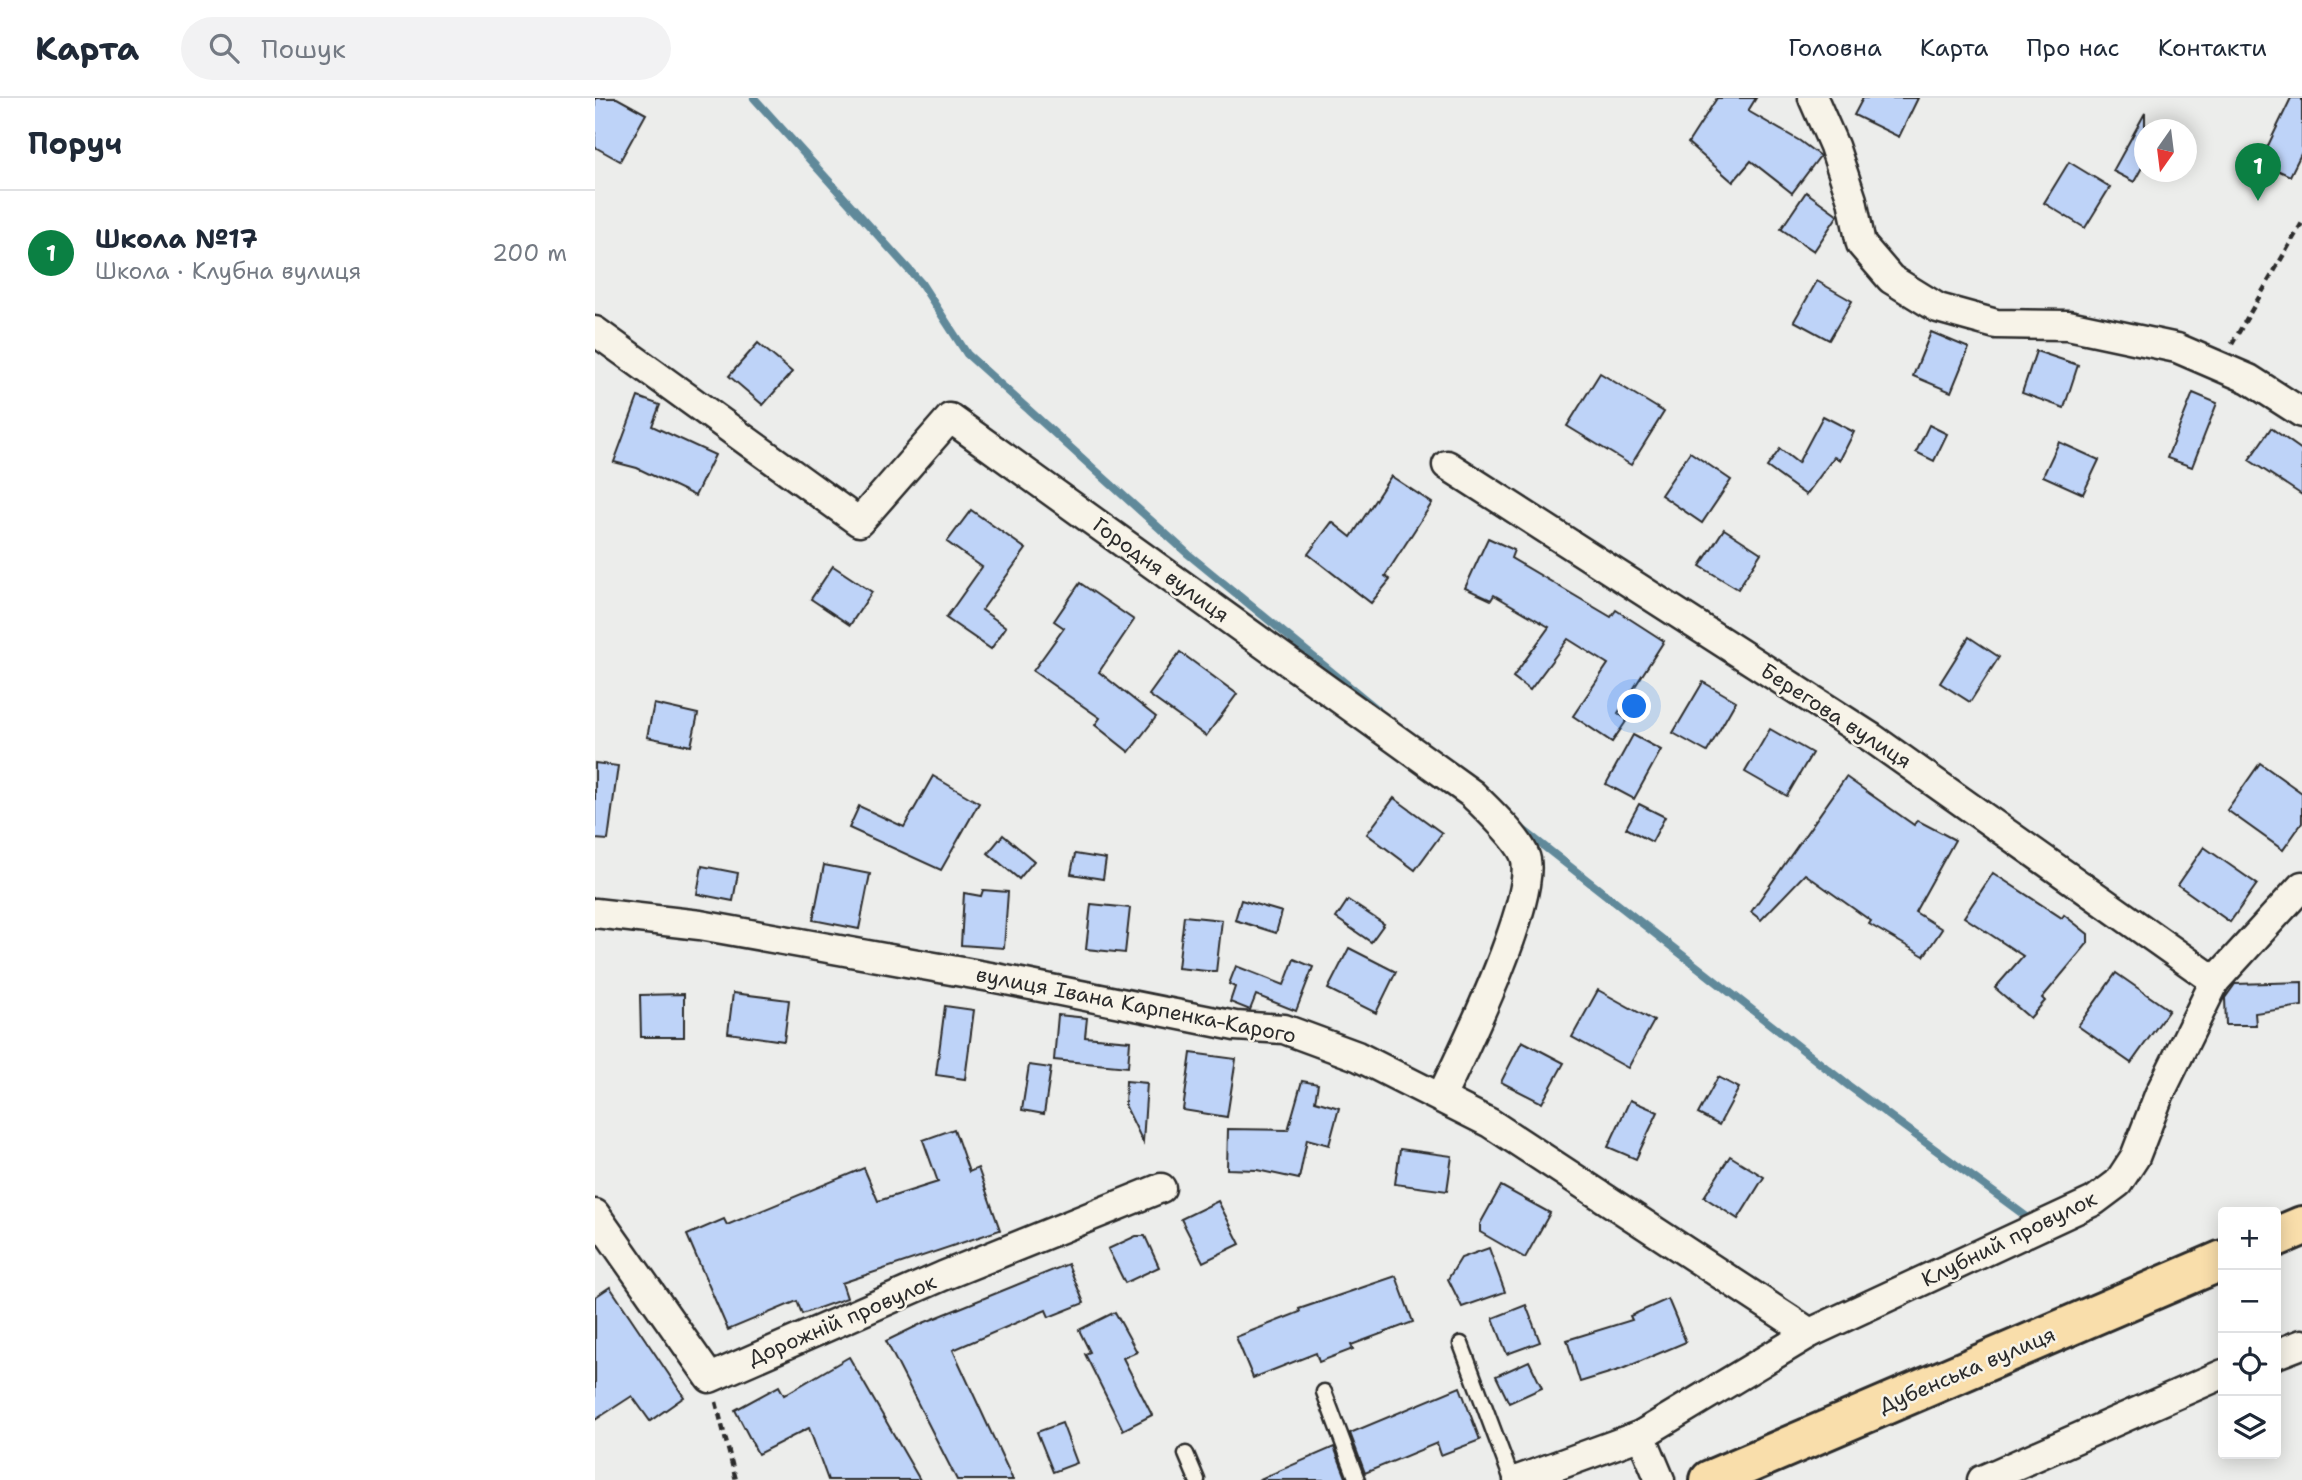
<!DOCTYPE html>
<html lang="uk">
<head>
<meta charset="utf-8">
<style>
	:root { --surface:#fff; --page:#f2f2f3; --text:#1f2937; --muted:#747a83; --line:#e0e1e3; --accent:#0b8043 }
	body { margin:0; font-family:"Shantell Sans",sans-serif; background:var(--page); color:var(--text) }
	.controls { position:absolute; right:21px; bottom:21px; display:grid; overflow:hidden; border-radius:7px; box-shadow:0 4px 18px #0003 }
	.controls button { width:63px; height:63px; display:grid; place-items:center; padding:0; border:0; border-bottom:2px solid var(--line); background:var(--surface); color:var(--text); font:35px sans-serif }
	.compass { position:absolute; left:1539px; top:21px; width:63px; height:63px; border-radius:50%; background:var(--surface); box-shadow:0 4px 18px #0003; rotate:194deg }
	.you { position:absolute; left:1040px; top:609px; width:24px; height:24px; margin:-18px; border:5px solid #fff; border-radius:50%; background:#1a73e8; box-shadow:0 0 0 10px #1a73e833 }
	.badge { display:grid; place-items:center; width:46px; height:46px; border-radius:50%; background:var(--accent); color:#fff; font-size:23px; font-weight:700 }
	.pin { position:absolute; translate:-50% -58px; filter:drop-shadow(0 2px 4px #0008) }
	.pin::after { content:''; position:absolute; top:37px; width:24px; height:21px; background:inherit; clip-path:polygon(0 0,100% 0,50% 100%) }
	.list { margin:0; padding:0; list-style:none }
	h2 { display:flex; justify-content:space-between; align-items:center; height:91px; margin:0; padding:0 28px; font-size:30px }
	h2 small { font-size:23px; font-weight:400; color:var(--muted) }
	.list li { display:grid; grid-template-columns:46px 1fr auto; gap:21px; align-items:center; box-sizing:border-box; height:126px; padding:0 28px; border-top:2px solid var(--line) }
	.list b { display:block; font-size:26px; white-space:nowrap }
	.list p { margin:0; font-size:23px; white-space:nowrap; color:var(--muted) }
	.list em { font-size:23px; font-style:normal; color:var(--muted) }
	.icon { flex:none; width:38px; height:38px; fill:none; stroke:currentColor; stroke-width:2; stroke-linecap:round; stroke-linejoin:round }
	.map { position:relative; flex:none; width:1707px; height:1382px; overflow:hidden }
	header { display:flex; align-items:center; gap:42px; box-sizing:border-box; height:98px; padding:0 35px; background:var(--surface); border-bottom:2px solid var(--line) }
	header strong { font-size:33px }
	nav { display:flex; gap:38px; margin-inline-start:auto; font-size:24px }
	.search { width:490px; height:63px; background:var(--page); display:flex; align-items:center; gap:18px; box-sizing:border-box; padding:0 24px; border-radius:38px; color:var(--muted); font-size:26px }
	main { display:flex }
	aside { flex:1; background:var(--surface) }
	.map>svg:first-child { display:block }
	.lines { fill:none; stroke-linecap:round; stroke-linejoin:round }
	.stream { stroke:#60899a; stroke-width:8 }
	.building { fill:#bed3f8; stroke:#2b2b2b; stroke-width:2 }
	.lane-casing { stroke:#2b2b2b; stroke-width:19 }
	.street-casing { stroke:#2b2b2b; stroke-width:33 }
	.primary-casing { stroke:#2b2b2b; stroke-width:44 }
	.path { stroke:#2b2b2b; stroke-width:4.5; stroke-dasharray:7 5; stroke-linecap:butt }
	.lane { stroke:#f7f3e8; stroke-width:14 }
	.street { stroke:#f7f3e8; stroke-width:28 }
	.primary { stroke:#f9deab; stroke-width:38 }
	.labels { text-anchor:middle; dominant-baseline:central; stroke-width:5; stroke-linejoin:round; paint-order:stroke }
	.street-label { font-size:21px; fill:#2b2b2b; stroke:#f7f3e8 }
</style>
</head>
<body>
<header>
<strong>Карта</strong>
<div class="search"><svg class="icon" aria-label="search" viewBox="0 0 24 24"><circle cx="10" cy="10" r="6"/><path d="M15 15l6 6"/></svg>Пошук</div>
<nav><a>Головна</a><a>Карта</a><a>Про нас</a><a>Контакти</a></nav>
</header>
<main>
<aside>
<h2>Поруч<small></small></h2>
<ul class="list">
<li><span class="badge">1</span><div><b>Школа №17</b><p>Школа · Клубна вулиця</p></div><em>200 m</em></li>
</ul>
</aside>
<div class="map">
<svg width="1707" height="1382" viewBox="0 0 1707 1382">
	<rect width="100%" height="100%" fill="#ecedeb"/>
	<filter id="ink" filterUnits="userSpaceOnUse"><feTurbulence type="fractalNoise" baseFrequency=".0143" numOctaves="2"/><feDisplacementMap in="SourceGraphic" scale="14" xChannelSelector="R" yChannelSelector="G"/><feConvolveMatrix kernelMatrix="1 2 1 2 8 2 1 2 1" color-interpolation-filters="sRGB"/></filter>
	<g filter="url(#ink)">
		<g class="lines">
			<g class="stream">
				<polyline points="159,0 326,185 372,256 593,456 782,611"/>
				<polyline points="927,731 1254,988 1436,1122"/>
			</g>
		</g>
		<g class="building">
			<polygon points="0,0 22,0 51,16 25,63 0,49"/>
			<polygon points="1122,0 1161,0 1153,13 1205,43 1225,58 1197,95 1156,63 1138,84 1093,45"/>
			<polygon points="1268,0 1323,0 1304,39 1259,17"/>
			<polygon points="1696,0 1707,0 1707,54 1695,78 1665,64"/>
			<polygon points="1550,15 1550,64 1539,84 1518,73"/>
			<polygon points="1474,64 1515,89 1490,130 1449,105"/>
			<polygon points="1211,94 1243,117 1219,153 1186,131"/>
			<polygon points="1222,183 1257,203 1234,242 1199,223"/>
			<polygon points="1336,234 1374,250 1356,294 1318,278"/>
			<polygon points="163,245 197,274 168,307 134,278"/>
			<polygon points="1441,253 1483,267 1469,310 1427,295"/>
			<polygon points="1005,275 1069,314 1036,367 972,328"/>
			<polygon points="1598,295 1622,305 1597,369 1572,360"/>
			<polygon points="43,299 65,307 57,328 120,357 100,398 42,370 19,364"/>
			<polygon points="1228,318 1259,334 1245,362 1239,359 1211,397 1172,369 1185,351 1203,365"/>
			<polygon points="1334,327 1352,336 1339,363 1321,354"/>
			<polygon points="1676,330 1707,352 1707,397 1654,362"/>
			<polygon points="1464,344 1504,362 1488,396 1448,378"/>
			<polygon points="1095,354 1136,382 1107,425 1066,397"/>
			<polygon points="796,378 837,405 790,478 795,482 776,505 713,456 737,424 756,439"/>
			<polygon points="376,412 431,451 387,512 411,529 396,551 351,520 387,469 352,444"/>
			<polygon points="1129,431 1166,455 1143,491 1105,468"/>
			<polygon points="893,440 919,452 916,460 1016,519 1021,512 1069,543 1023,615 1032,622 1017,644 978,618 1013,566 973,541 935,592 918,579 954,529 899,497 896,502 870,490"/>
			<polygon points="238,468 277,494 255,527 216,501"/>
			<polygon points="485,485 539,522 504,574 561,619 534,654 500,627 505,620 438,573 469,530 459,523"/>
			<polygon points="1374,539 1404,559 1375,604 1345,585"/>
			<polygon points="585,554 642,596 611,638 554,597"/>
			<polygon points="1108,584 1141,603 1112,654 1078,635"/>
			<polygon points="59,606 103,616 96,648 52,639"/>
			<polygon points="1175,631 1217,655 1192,698 1150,674"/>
			<polygon points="1038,637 1066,652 1039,701 1011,686"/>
			<polygon points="0,665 23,668 13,742 0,741"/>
			<polygon points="1665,665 1707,695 1707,725 1688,752 1632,712"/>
			<polygon points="338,678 384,705 346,772 254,730 264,708 309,729"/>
			<polygon points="1251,679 1319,727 1322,722 1360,742 1320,814 1347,831 1329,858 1274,826 1276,823 1210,776 1166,822 1156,814"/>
			<polygon points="799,700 847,735 820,772 772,736"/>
			<polygon points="1044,706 1070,719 1057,744 1031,730"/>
			<polygon points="408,737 439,763 424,781 393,755"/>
			<polygon points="1609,749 1662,786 1635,824 1583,787"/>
			<polygon points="480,756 511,761 508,781 476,776"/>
			<polygon points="229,767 275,776 264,831 218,822"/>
			<polygon points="107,768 143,775 138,803 102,796"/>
			<polygon points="1398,775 1467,820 1469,817 1493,836 1493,845 1447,900 1450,903 1435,920 1400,890 1428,858 1369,819"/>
			<polygon points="388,792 413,794 409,850 366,847 369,795 386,798"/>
			<polygon points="646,802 687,814 681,835 640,822"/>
			<polygon points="753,802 789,826 776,844 741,820"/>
			<polygon points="496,806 535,810 530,855 491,851"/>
			<polygon points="589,818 627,822 621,874 583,870"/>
			<polygon points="754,850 801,874 781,915 733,891"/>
			<polygon points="699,861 718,869 701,913 661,897 655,912 635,904 640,889 634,886 641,868 689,887"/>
			<polygon points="1521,875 1574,912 1536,965 1483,928"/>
			<polygon points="1707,884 1707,908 1660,915 1661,927 1631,927 1630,900 1640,886"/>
			<polygon points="1003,892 1059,923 1033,970 977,939"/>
			<polygon points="138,895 194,902 189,943 133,935"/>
			<polygon points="89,896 89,939 46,939 45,897"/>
			<polygon points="350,908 379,912 370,981 341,977"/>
			<polygon points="463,917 492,920 490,939 535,943 533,969 459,962"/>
			<polygon points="927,943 969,965 947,1005 906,984"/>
			<polygon points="596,955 641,961 632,1019 588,1012"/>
			<polygon points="434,967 456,970 449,1016 427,1012"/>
			<polygon points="1123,979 1144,990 1124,1027 1103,1016"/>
			<polygon points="531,983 552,985 548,1044 530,1007"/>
			<polygon points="707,983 723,986 720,1003 744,1010 734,1047 712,1041 704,1081 662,1072 632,1071 633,1031 693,1032"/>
			<polygon points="1035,1002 1063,1014 1041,1061 1013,1049"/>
			<polygon points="359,1031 374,1074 383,1070 405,1132 247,1185 252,1200 207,1216 202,1203 133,1232 92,1137 129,1121 132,1127 269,1070 283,1103 343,1084 328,1042"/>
			<polygon points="805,1051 857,1058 852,1093 800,1086"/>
			<polygon points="1135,1058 1169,1079 1143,1121 1109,1099"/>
			<polygon points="906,1088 955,1115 930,1160 885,1134 885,1126"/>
			<polygon points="623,1103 645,1146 608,1164 586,1121"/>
			<polygon points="541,1138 550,1138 564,1169 530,1185 513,1151"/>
			<polygon points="894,1150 910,1194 867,1209 853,1181 866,1160"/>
			<polygon points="473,1166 489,1205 454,1219 451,1212 358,1252 418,1382 362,1382 291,1243 328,1225"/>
			<polygon points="801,1178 818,1224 756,1247 758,1251 724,1264 721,1255 658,1280 641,1239 705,1214 704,1211"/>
			<polygon points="15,1189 89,1299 55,1323 37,1298 0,1322 0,1199"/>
			<polygon points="1073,1201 1091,1244 1027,1271 985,1284 972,1242 1037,1222 1035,1218"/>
			<polygon points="931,1207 945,1244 912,1256 898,1220"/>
			<polygon points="520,1214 542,1254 528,1260 557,1317 528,1332 490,1256 495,1254 484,1232"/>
			<polygon points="254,1259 325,1382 233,1382 214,1330 163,1356 140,1312 184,1288 189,1297"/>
			<polygon points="934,1263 947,1290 914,1305 901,1278"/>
			<polygon points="865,1289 885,1342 846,1357 842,1345 770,1375 755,1335"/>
			<polygon points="467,1325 482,1365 458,1374 442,1334"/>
			<polygon points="739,1349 752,1382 663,1382"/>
		</g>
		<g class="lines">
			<defs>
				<g id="lane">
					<polyline points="866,1246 917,1382"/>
					<polyline points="729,1294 762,1382"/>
					<polyline points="591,1356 602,1382"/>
				</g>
				<g id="street">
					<polyline points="1218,0 1239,48 1257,102 1266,146 1296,181 1343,210 1401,226 1473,227 1582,250 1654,281 1707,315"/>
					<path d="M0 233 264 424 355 320 877 696C890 709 928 744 931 762 939 809 869 951 846 999"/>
					<polyline points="852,367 1277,640 1620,883"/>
					<polyline points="0,815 105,827 401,880 640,928 689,931 762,958 895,1025 1215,1235"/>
					<polyline points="0,1116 115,1280 348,1178 566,1090"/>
					<polyline points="1681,1256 1707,1246"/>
					<polyline points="1046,1337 1065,1382"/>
					<polyline points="923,1382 1046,1337 1215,1235 1499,1103 1523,1085 1540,1059 1564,997 1620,883 1707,788"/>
					<polyline points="1387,1382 1628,1276"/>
				</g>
				<g id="primary">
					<polyline points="1681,1139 1707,1128"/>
					<polyline points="1115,1382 1628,1162"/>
				</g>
			</defs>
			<use href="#lane" class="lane-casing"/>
			<use href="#street" class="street-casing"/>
			<use href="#primary" class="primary-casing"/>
			<g class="path">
				<polyline points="1637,246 1707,125"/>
				<polyline points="121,1304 141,1382"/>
			</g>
			<use href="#lane" class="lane"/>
			<use href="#street" class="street"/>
			<use href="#primary" class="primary"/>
		</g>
	</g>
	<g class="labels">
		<g class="street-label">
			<text transform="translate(566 472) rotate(36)">Городня вулиця</text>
			<text transform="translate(1241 618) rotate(33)">Берегова вулиця</text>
			<text transform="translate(541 907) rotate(11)">вулиця Івана Карпенка-Карого</text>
			<text transform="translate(1414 1141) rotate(-26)">Клубний провулок</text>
			<text transform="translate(247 1222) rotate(-23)">Дорожній провулок</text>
			<text transform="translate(1372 1272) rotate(-23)">Дубенська вулиця</text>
		</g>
	</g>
</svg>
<div class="controls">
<button>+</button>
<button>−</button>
<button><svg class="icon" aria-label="locate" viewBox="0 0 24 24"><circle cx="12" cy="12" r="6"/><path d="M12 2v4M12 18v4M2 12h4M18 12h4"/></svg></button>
<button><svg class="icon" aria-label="layers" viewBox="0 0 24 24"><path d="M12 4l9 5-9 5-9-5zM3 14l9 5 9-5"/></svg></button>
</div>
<svg class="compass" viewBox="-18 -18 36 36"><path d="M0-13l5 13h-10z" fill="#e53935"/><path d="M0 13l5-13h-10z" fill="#747a83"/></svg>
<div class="you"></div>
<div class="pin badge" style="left:1663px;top:103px">1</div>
</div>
</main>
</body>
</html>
